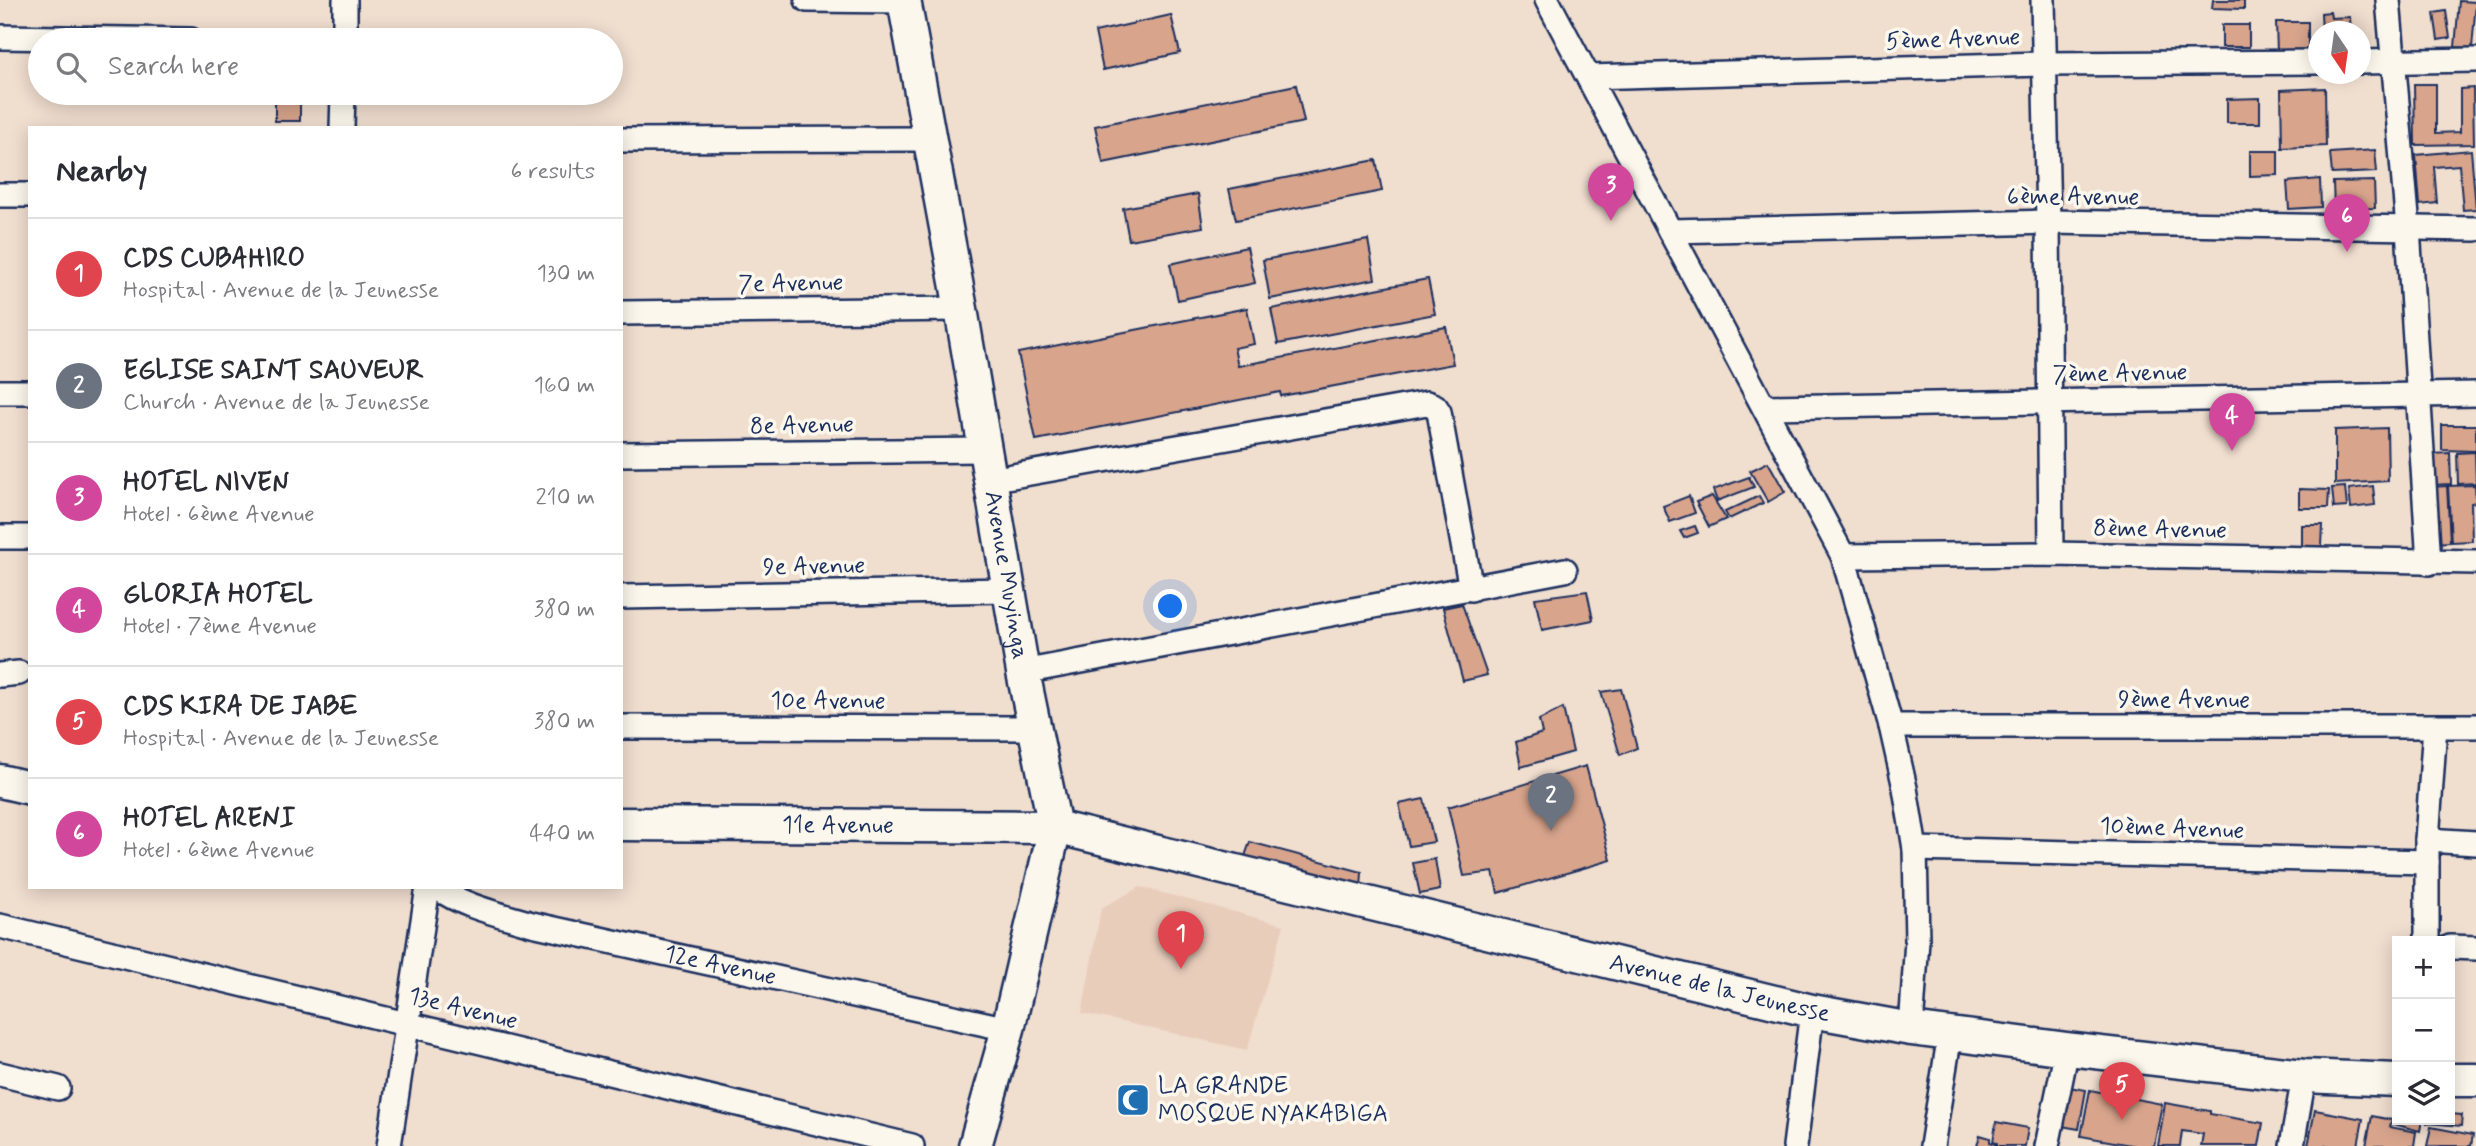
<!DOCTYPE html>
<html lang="en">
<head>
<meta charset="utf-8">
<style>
	:root { --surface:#fff; --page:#f2f2f3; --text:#2b2b33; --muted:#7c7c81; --line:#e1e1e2; --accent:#1f6fb2 }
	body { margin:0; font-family:Mynerve,sans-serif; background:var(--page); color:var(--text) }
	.controls { position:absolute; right:21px; bottom:21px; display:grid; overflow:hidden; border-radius:0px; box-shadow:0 4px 18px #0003 }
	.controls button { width:63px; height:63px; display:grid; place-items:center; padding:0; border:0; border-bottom:2px solid var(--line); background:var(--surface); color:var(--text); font:35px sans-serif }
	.compass { position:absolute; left:2308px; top:21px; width:63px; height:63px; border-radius:50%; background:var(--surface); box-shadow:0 4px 18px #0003; rotate:167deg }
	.you { position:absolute; left:1171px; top:607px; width:24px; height:24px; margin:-18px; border:5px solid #fff; border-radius:50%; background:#1a73e8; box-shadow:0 0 0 10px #1a73e833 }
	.badge { display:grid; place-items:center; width:46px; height:46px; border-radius:50%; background:var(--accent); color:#fff; font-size:23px; font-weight:700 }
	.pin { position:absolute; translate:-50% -58px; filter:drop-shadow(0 2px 4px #0008) }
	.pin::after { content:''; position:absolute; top:37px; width:24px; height:21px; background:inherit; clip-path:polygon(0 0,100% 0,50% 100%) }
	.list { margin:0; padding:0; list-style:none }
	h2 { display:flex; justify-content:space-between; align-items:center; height:91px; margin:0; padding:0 28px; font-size:30px }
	h2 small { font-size:23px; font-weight:400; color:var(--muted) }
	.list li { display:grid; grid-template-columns:46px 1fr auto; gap:21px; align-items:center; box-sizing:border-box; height:112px; padding:0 28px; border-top:2px solid var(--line) }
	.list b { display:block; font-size:26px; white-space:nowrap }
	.list p { margin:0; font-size:23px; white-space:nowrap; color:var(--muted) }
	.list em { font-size:23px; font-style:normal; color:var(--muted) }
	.icon { flex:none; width:38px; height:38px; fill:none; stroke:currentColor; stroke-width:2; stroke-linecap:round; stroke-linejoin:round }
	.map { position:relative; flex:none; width:2476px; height:1146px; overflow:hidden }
	.search { position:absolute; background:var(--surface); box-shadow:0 4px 18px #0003; left:28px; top:28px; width:595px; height:77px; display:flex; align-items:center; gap:18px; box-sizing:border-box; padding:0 24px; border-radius:38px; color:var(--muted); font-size:26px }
	.panel { position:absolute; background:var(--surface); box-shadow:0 4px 18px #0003; left:28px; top:126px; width:595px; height:763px; border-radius:0px }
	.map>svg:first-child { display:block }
	.built { fill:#e9cdbb }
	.building { fill:#d8a48c; stroke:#1b2f5e; stroke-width:2 }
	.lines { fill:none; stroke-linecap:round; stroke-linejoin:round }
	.street-casing { stroke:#1b2f5e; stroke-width:28 }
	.secondary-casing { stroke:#1b2f5e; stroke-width:37 }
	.street { stroke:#fbf7ec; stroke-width:23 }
	.secondary { stroke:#fbf7ec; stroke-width:32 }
	.labels { text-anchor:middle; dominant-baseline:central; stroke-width:7; stroke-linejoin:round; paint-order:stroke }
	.street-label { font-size:24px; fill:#1b2f5e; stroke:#fbf7ec }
	.poi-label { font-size:24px; fill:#1b2f5e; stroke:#fbf7ec; text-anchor:start }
</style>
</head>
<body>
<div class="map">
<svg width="2476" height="1146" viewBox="0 0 2476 1146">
	<rect width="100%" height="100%" fill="#f0decf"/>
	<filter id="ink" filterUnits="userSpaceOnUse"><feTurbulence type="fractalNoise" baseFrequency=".0143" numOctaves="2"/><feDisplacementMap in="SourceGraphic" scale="14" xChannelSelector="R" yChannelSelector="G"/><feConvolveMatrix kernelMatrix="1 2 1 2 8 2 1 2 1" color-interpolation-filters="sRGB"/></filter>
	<g filter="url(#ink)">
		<polygon class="built" points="1140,887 1284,925 1247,1050 1082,1013 1101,908"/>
		<g class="building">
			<polygon points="2213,0 2244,0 2244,9 2212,8"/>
			<polygon points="2459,1 2476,2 2472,48 2455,47"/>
			<polygon points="2446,11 2450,38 2438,40 2434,13"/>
			<polygon points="2330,12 2331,18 2350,17 2351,32 2322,32 2321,13"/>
			<polygon points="1171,15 1180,53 1103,70 1095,32"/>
			<polygon points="2276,22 2308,22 2308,52 2277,53"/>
			<rect x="2222" y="25" width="27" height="22"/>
			<polygon points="2414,84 2436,84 2436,133 2460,132 2460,89 2473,88 2474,144 2415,145"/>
			<polygon points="1296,85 1304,122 1103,163 1095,126"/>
			<polygon points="2325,88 2326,146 2282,148 2281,90"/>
			<polygon points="226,93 265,93 265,95"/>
			<rect x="275" y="93" width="25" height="28"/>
			<polygon points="2260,98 2260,123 2227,123 2227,99"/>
			<polygon points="2375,150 2377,172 2332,174 2330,153"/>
			<polygon points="2471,150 2476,209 2463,210 2459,165 2434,167 2437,203 2420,205 2416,155"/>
			<polygon points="2250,151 2278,151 2278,175 2250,176"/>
			<polygon points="1376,160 1382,191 1236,220 1229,189"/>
			<polygon points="2320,179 2321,207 2289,209 2287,182"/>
			<polygon points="2374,181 2375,208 2334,209 2333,182"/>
			<polygon points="1198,194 1203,227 1129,240 1123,208"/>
			<polygon points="1368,240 1375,279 1270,299 1263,260"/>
			<polygon points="1247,247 1255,283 1178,300 1170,264"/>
			<polygon points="1428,279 1435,314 1278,344 1271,309"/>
			<polygon points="1247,308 1254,344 1234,348 1238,366 1446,327 1453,364 1281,396 1280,392 1036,440 1018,353"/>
			<polygon points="2442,425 2476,425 2476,451 2442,450"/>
			<polygon points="2387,428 2388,481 2335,484 2335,430"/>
			<polygon points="2475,452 2476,483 2458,484 2457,453"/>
			<polygon points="2450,453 2451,484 2431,485 2430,454"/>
			<polygon points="1768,462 1785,492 1768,502 1750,471"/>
			<polygon points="1749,477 1754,487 1717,501 1713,490"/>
			<polygon points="2475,485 2476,502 2471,503 2472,541 2451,542 2448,486"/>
			<polygon points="2373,486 2375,505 2351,508 2349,489"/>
			<polygon points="2447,486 2450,542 2433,543 2430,487"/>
			<polygon points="2345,487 2347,507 2334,508 2332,488"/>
			<polygon points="2299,489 2329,490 2328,508 2299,508"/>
			<polygon points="1689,496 1695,513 1670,522 1663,506"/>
			<polygon points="1712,496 1726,519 1709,527 1696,502"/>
			<polygon points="1759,496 1763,503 1729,519 1725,512"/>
			<polygon points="2302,525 2323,525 2322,546 2302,546"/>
			<polygon points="1695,526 1698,533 1684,538 1680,531"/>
			<polygon points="1587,591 1593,620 1542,630 1535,598"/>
			<polygon points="1462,604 1487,675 1463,681 1443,608"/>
			<polygon points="1621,689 1637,748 1620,755 1601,692"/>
			<polygon points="1563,708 1573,752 1521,767 1516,742 1542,733 1539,720"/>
			<polygon points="1586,766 1611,860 1498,893 1493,872 1464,876 1448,807"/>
			<polygon points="1424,799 1434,842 1409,846 1399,804"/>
			<polygon points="1250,842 1362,872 1361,890 1244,859"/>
			<polygon points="1435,859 1440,890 1420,894 1413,863"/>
			<polygon points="2069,1087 2086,1090 2079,1129 2061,1126"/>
			<polygon points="2090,1090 2162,1104 2154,1146 2136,1146 2081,1136"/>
			<polygon points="2165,1103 2210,1111 2210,1114 2263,1123 2259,1146 2201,1146 2203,1134 2182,1131 2180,1146 2158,1146"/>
			<polygon points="2315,1110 2363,1119 2358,1146 2308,1146"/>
			<polygon points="2397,1111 2397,1120 2422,1120 2420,1131 2394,1124"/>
			<polygon points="2450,1114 2462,1115 2461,1126 2427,1123 2428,1120 2450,1120"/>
			<polygon points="2372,1116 2392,1120 2390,1127 2416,1132 2414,1146 2366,1146"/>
			<polygon points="1996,1122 2028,1128 2025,1146 1997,1146 1997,1143 1993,1142"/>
			<polygon points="2431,1127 2473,1135 2471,1146 2427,1146"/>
			<polygon points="1980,1135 1990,1138 1990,1142 1996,1144 1995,1146 1977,1146"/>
		</g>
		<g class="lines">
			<defs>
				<g id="street">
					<polyline points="807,0 904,1"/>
					<polyline points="1547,0 1843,556 1891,726 1905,788 1915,849 1917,940 1911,1029"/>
					<polyline points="2043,0 2048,222 2051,554"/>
					<polyline points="2388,0 2408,228 2429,563"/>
					<polyline points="0,37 191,40"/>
					<polyline points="345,40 345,0"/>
					<polyline points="2360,62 2476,60"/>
					<polyline points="1589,77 2043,64 2318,62"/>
					<polyline points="342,128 343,93"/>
					<polyline points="621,140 930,139"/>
					<polyline points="0,195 30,195"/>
					<polyline points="1670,231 2048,222 2476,229"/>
					<polyline points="621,313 961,309"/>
					<polyline points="0,392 30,392"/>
					<polyline points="1765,407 2476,394"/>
					<polyline points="621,454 984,450"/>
					<polyline points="990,480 1427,403 1435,406 1439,412 1471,589"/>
					<polyline points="0,537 30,537"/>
					<polyline points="1843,556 2051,554 2476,562"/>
					<polyline points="621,597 1009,590"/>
					<polyline points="1023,672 1565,570"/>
					<polyline points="0,675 19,673"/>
					<polyline points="1891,726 2476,726"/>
					<polyline points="621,727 1034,728"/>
					<polyline points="2427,840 2476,843"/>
					<polyline points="1915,849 2427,862"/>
					<path id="s1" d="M436 887C464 907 499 914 532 924L1008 1029"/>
					<polyline points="0,926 912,1146"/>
					<polyline points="2427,941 2427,840 2435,726"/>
					<polyline points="2450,947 2476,948"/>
					<polyline points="0,1074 58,1088"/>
					<polyline points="389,1146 428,887"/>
					<polyline points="1795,1146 1812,1011"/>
					<polyline points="1932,1146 1950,1034"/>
					<polyline points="2047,1146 2067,1049"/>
					<polyline points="2292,1146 2304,1076"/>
				</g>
				<g id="secondary">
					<path id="s2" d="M904 0 961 309 1023 672 1055 827 1008 1029 975 1146"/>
					<polyline points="0,781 30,788"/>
					<path id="s3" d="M621 824 1055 827 1812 1011 1911 1029 2067 1049 2304 1076 2397 1080"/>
					<polyline points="2450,1080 2476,1080"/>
				</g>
			</defs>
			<use href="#street" class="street-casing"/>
			<use href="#secondary" class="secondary-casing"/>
			<use href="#street" class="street"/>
			<use href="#secondary" class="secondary"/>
		</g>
	</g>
	<defs>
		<symbol id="mosque-square" viewBox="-11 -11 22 22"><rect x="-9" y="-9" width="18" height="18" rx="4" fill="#1f6fb2" stroke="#fbf7ec"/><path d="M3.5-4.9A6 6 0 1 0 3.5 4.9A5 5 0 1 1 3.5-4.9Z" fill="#fff"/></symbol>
	</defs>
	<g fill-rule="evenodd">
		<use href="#mosque-square" x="1114" y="1081" width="38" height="38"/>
	</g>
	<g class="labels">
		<g class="street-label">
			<text transform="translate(1953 40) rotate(-2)">5ème Avenue</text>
			<text x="2073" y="197">6ème Avenue</text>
			<text transform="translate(791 284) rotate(-1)">7e Avenue</text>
			<text transform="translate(2120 374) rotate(-1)">7ème Avenue</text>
			<text transform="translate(802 426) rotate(-1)">8e Avenue</text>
			<text transform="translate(2160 530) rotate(1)">8ème Avenue</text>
			<text transform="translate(814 567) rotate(-1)">9e Avenue</text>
			<text stroke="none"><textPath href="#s2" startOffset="584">Avenue Muyinga</textPath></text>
			<text x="2184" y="700">9ème Avenue</text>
			<text x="828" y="701">10e Avenue</text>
			<text stroke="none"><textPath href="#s3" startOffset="217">11e Avenue</textPath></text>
			<text transform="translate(2172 829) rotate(2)">10ème Avenue</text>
			<text stroke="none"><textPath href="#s1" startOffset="296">12e Avenue</textPath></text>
			<text stroke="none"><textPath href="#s3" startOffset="1118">Avenue de la Jeunesse</textPath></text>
			<text transform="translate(463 1009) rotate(14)">13e Avenue</text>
		</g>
		<g class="poi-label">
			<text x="1158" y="1086">LA GRANDE<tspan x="1158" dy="28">MOSQUE NYAKABIGA</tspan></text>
		</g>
	</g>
</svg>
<div class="controls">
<button>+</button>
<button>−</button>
<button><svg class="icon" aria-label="layers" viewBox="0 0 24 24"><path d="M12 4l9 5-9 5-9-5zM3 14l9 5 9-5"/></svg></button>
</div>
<svg class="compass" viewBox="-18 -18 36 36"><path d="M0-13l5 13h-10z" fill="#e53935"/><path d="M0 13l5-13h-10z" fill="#7c7c81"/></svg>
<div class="you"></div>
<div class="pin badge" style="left:1181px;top:969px;background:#e0444e">1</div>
<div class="pin badge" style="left:1551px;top:831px;background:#6b7280">2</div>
<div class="pin badge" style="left:1611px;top:221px;background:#d1479c">3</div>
<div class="pin badge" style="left:2232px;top:451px;background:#d1479c">4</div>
<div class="pin badge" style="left:2122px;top:1120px;background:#e0444e">5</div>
<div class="pin badge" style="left:2347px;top:252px;background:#d1479c">6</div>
<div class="search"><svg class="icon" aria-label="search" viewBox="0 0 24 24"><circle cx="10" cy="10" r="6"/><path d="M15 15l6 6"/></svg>Search here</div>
<section class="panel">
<h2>Nearby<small>6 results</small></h2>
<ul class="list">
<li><span class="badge" style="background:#e0444e">1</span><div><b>CDS CUBAHIRO</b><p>Hospital · Avenue de la Jeunesse</p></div><em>130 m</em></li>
<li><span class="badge" style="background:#6b7280">2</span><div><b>EGLISE SAINT SAUVEUR</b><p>Church · Avenue de la Jeunesse</p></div><em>160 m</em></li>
<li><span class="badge" style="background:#d1479c">3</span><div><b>HOTEL NIVEN</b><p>Hotel · 6ème Avenue</p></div><em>210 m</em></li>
<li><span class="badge" style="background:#d1479c">4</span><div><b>GLORIA HOTEL</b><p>Hotel · 7ème Avenue</p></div><em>380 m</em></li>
<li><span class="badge" style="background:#e0444e">5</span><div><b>CDS KIRA DE JABE</b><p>Hospital · Avenue de la Jeunesse</p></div><em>380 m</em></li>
<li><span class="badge" style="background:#d1479c">6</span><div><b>HOTEL ARENI</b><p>Hotel · 6ème Avenue</p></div><em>440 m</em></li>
</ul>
</section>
</div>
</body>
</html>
